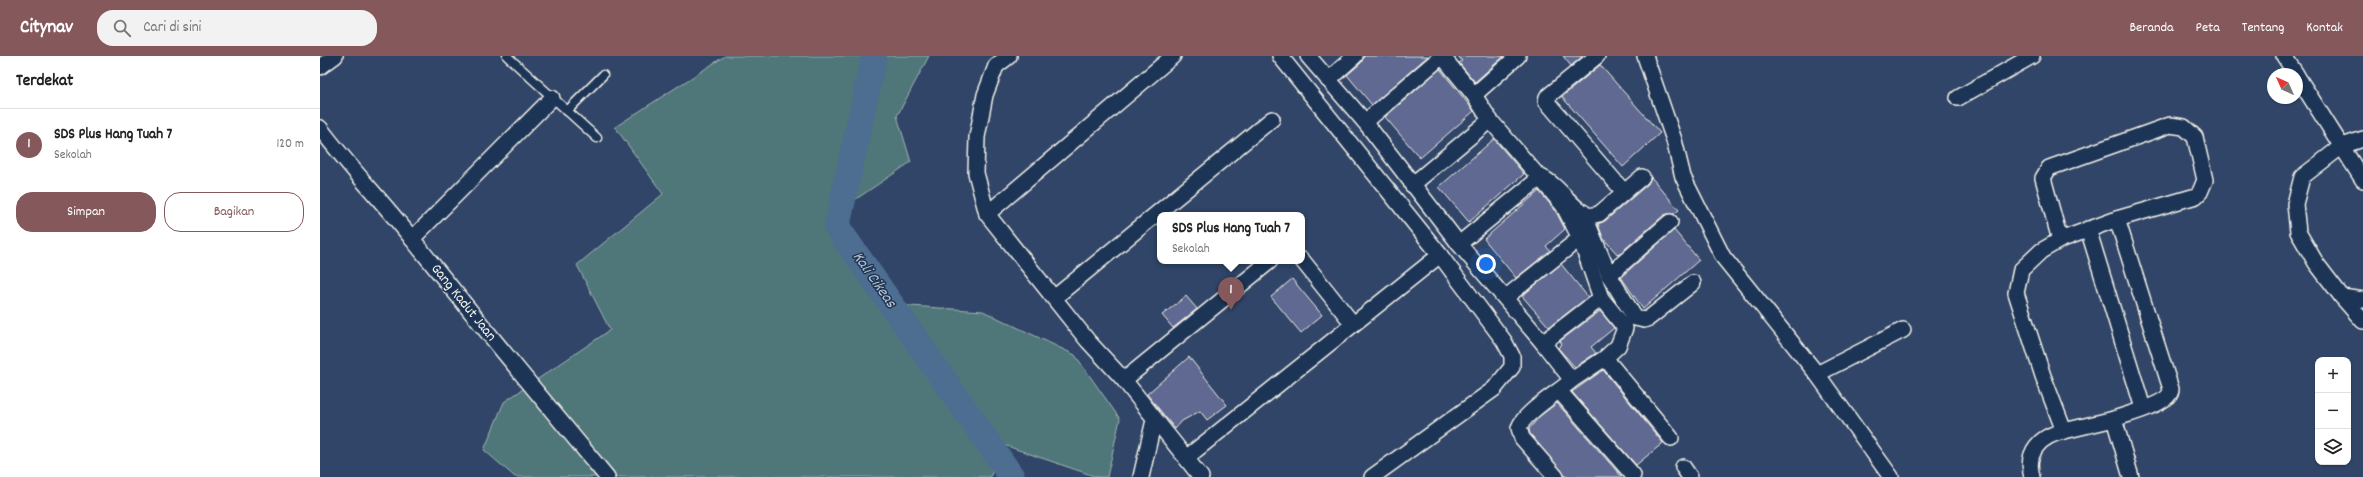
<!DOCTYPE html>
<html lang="id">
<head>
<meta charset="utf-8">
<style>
	:root { --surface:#fff; --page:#f2f2f2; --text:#222; --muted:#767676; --line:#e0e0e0; --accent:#85585c }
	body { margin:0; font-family:Dekko,sans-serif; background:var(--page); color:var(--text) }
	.controls { position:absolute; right:12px; bottom:12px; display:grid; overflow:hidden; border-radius:8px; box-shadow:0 1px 3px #0004 }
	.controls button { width:36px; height:36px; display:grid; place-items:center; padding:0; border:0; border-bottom:1px solid var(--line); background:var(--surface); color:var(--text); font:20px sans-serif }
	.compass { position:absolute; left:1947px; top:12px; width:36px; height:36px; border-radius:50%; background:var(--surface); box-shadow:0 1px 3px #0004; rotate:315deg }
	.you { position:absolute; left:1166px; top:208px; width:14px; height:14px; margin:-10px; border:3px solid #fff; border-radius:50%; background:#1a73e8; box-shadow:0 0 0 6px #1a73e833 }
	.badge { display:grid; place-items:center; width:26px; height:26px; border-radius:50%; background:var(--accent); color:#fff; font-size:13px; font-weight:700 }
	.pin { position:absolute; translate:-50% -33px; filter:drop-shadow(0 1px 2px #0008) }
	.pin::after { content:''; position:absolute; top:21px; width:14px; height:12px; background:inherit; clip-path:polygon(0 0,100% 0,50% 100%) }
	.popup { position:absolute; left:837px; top:156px; width:148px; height:52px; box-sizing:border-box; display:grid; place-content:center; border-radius:8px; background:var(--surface); filter:drop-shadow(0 1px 3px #0005); font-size:13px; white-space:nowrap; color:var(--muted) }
	.popup b { font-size:15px; color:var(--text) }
	.popup::after { content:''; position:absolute; left:50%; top:100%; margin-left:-8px; border:8px solid transparent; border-top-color:var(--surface) }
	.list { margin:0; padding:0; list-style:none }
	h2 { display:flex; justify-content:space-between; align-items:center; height:52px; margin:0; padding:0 16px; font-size:17px }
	h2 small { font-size:13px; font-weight:400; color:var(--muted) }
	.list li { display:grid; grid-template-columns:26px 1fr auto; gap:12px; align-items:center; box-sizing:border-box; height:72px; padding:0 16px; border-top:1px solid var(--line) }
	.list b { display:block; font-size:15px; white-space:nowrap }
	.list p { margin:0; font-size:13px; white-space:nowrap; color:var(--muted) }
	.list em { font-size:13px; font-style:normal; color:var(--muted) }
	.actions { display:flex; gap:8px; padding:12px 16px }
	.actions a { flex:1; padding:9px 0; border:1px solid var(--accent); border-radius:16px; text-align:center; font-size:14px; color:var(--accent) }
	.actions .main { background:var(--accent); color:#fff }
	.icon { flex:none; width:22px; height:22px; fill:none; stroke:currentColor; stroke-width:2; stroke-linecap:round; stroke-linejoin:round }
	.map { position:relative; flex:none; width:2043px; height:421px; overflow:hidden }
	header { display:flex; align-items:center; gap:24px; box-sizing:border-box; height:56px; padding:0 20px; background:var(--accent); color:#fff }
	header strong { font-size:19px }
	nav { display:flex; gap:22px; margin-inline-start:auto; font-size:14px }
	.search { width:280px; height:36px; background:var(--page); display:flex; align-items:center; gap:10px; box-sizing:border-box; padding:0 14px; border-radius:16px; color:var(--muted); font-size:15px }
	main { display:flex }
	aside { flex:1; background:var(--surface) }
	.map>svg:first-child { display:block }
	.green { fill:#4f777a; stroke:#a2b4b1 }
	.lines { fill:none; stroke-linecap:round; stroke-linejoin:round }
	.river { stroke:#4e6d91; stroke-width:26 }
	.building { fill:#5e6991; stroke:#f4f1e8 }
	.service-casing { stroke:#f4f1e8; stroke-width:11 }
	.minor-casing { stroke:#f4f1e8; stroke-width:18 }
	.service { stroke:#1d3557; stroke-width:8 }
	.minor { stroke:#1d3557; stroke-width:15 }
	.labels { text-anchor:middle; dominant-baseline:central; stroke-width:3; stroke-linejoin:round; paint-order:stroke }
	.street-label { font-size:15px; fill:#f4f1e8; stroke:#1d3557 }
	.water-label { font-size:16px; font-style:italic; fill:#bac3ca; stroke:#1d3557 }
</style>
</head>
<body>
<header>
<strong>Citynav</strong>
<div class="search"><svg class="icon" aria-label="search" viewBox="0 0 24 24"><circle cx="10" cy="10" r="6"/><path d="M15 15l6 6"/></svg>Cari di sini</div>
<nav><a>Beranda</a><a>Peta</a><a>Tentang</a><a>Kontak</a></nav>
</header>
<main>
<aside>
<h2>Terdekat<small></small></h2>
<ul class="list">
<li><span class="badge">1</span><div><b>SDS Plus Hang Tuah 7</b><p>Sekolah</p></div><em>120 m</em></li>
</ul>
<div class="actions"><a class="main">Simpan</a><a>Bagikan</a></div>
</aside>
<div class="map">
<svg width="2043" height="421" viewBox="0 0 2043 421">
	<rect width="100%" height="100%" fill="#304568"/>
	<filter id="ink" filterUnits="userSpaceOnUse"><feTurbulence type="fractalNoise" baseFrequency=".025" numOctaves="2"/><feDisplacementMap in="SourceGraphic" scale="8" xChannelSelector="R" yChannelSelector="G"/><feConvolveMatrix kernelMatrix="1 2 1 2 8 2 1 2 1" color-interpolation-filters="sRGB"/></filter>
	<g filter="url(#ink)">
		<polygon class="green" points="405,0 609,0 577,60 591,106 508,162 561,248 663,255 755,299 800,363 787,421 777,421 678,387 671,421 195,421 164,394 184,346 290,274 257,209 343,138 295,71"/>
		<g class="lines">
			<polyline class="river" points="554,0 517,171 692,421"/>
		</g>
		<g class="building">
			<polygon points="1044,0 1108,0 1052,49 1027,19 1041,7"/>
			<polygon points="1138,0 1184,0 1155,26 1139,7 1142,5"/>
			<polygon points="1243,0 1263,0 1251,10"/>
			<polygon points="1280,9 1340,77 1303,111 1242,41"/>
			<polygon points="1120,13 1154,55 1100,102 1065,61"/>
			<polygon points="1174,83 1204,118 1149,166 1119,131"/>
			<polygon points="1331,121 1359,154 1354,158 1344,159 1298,199 1283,182 1278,168 1285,165 1328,128"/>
			<polygon points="1219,135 1235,154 1245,173 1226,190 1230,195 1196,222 1164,183"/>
			<polygon points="1354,174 1379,204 1323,253 1301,221"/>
			<polygon points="1241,208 1268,241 1229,271 1202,240"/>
			<polygon points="972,223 1002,259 981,277 951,241"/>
			<polygon points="866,240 877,253 853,272 842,259"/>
			<polygon points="1280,255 1294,272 1271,291 1276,297 1255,311 1238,292 1242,288 1240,285"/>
			<polygon points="869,301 907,349 887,364 880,355 862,365 855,373 827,338"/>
			<polygon points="1283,314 1343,387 1316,409 1252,336"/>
			<polygon points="1237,347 1302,421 1246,421 1210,378 1209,373 1220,360"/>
		</g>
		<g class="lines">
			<defs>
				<g id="service">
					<polyline points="187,0 277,82"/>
					<polyline points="247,55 283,19"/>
				</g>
				<g id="minor">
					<polyline points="689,0 676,10 665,39 657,81 656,117 667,158 768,285 804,324 881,421"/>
					<polyline points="960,0 1120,199 1184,285 1192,300 1192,311 1174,333 1052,421"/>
					<path d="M988 0 1045 66 1139 188 1223 287 1252 324C1239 336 1203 357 1199 372L1202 382 1236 421"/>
					<polyline points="1122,0 1154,39 1170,64 1243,149 1260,182 1281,242 1305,272 1298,290 1285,302 1252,324"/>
					<polyline points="1277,0 1227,41 1226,45 1304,136"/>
					<polyline points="1325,0 1354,84 1363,121 1403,201 1497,318 1571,421"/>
					<polyline points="1964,0 1976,18"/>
					<polyline points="0,11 15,0"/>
					<polyline points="1977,20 2043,124"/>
					<polyline points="1008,24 1035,0"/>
					<polyline points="1154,39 1198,0"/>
					<polyline points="1638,42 1712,0"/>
					<polyline points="1045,66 1122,0"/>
					<path d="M0 72C29 111 63 146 93 184 157 264 222 343 287 421"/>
					<polyline points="2043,83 2022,90 1982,121 1975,148 1978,176 1996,207 2022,241 2043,244"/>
					<polyline points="1092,129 1170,64"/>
					<polyline points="1263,156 1289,219 1315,262 1324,264 1329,262 1373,227"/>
					<polyline points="667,158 853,0"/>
					<path d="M1797 163 1851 333C1851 348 1807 358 1794 363L1811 421"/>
					<polyline points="1768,173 1823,352"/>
					<polyline points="92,183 232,42"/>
					<path d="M1139 188 1221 121C1239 129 1253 154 1267 159 1271 160 1275 159 1279 158L1322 121"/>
					<polyline points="982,204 1033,268"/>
					<polyline points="1289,219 1350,166"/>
					<polyline points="2022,241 2043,265"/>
					<polyline points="734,242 952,63"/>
					<polyline points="1185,242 1260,182"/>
					<polyline points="1223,287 1281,242"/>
					<polyline points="1285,302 1351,382"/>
					<polyline points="1497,318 1583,274"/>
					<polyline points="804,324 950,205"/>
					<polyline points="1240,336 1313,419"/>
					<polyline points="1744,375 1794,363"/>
					<polyline points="866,402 1120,199"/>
					<polyline points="1363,411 1370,421"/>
					<polyline points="821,421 834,364"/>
					<path d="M1712 421C1705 396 1720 380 1744 375L1723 320 1696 237 1701 214 1721 195 1740 184 1797 163 1876 140 1880 136 1885 124 1875 81 1864 71 1850 69 1729 112 1723 122 1740 184"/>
				</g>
			</defs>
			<use href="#service" class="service-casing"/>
			<use href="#minor" class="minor-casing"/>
			<use href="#service" class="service"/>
			<use href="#minor" class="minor"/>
		</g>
	</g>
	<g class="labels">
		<g class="street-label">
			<text transform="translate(143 247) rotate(51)">Gang Kadut Jaan</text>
		</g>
		<g class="water-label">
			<text transform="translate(554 224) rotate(55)">Kali Cikeas</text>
		</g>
	</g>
</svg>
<div class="controls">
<button>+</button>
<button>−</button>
<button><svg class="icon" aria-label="layers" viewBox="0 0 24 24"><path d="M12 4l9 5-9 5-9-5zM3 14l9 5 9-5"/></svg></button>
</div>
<svg class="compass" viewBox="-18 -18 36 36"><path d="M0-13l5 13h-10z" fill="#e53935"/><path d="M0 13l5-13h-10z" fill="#767676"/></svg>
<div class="you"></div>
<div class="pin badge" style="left:911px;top:254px">1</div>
<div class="popup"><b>SDS Plus Hang Tuah 7</b>Sekolah</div>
</div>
</main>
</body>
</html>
